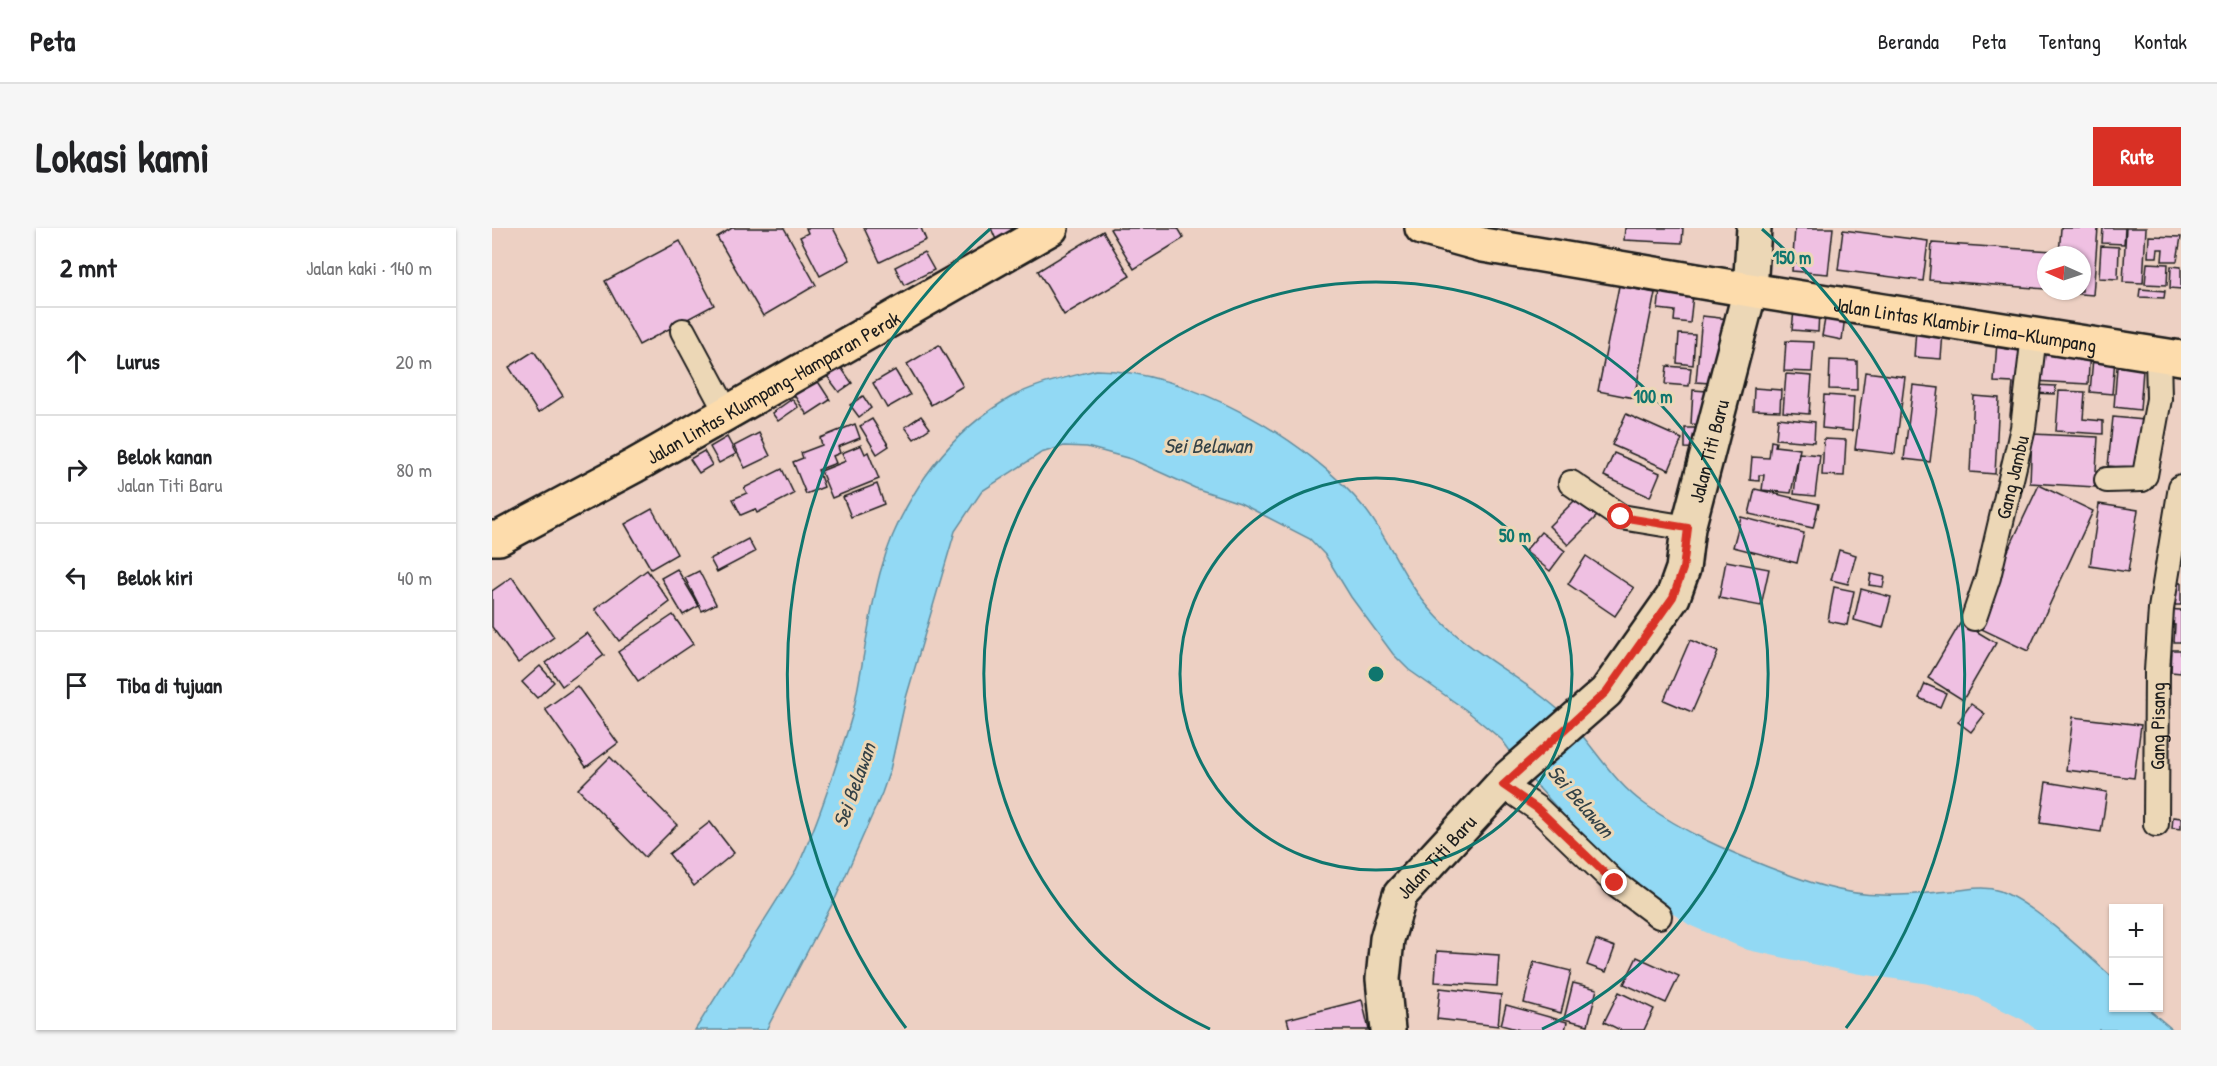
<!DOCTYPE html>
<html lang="id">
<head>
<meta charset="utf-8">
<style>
	:root { --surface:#fff; --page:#f6f6f6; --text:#202124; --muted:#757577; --line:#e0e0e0; --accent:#d93025 }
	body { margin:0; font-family:"Patrick Hand",sans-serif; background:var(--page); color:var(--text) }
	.controls { position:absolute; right:18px; bottom:18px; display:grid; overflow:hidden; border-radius:0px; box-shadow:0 2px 4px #0004 }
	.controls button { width:54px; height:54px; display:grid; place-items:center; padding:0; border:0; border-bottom:2px solid var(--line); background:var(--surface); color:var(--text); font:30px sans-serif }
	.compass { position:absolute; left:1545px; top:18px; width:54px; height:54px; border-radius:50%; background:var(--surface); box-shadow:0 2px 4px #0004; rotate:273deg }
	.stop { position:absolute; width:18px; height:18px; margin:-14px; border:4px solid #d93025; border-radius:50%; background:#fff }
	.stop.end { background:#d93025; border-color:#fff; box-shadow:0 2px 6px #0008 }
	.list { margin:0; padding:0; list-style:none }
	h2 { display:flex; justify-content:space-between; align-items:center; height:78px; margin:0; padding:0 24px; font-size:26px }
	h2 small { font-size:20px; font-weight:400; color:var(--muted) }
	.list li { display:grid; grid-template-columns:39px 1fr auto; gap:18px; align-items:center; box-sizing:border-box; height:108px; padding:0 24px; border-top:2px solid var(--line) }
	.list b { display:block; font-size:22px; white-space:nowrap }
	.list p { margin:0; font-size:20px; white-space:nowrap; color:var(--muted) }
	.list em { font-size:20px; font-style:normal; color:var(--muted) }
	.icon { flex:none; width:33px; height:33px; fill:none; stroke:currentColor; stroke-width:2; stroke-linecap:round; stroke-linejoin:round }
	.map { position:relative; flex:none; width:1689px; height:802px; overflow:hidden; border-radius:0px }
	header { display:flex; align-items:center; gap:36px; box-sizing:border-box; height:84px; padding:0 30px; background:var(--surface); border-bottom:2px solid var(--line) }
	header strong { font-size:28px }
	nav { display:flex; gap:33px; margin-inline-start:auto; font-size:21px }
	.intro { display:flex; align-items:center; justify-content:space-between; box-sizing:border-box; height:144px; padding:0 36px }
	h1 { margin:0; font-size:42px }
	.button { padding:15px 27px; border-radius:0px; background:var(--accent); color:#fff; font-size:21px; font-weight:700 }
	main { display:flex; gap:36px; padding:0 36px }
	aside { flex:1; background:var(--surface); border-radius:0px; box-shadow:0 2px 4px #0004 }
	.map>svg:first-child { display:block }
	.water { fill:#92d9f4; stroke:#638d9e; stroke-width:1.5 }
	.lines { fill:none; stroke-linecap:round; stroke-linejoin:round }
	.river { stroke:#92d9f4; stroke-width:46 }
	.building { fill:#efc0e2; stroke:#1c1c1c; stroke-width:1.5 }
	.street-casing { stroke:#1c1c1c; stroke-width:28 }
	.secondary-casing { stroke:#1c1c1c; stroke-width:38 }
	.primary-casing { stroke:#1c1c1c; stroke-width:38 }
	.street { stroke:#ecd7b6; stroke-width:24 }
	.secondary { stroke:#ecd7b6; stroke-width:33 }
	.primary { stroke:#fddcac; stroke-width:33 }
	.route { stroke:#d93025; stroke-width:8 }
	.ring { fill:none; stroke:#0f766e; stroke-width:3 }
	.labels { text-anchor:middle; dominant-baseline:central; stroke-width:6; stroke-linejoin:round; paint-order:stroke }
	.street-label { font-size:20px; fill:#1c1c1c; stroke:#ecd7b6 }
	.water-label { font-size:21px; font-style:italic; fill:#344247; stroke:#ecd7b6 }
	.centre { fill:#0f766e; stroke:#ecd7b6; stroke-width:3 }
	.ring-label { font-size:18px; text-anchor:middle; font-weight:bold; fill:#0f766e; stroke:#ecd7b6; stroke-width:6; stroke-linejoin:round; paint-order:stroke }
</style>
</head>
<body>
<header>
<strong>Peta</strong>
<nav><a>Beranda</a><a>Peta</a><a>Tentang</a><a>Kontak</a></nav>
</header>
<div class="intro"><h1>Lokasi kami</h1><a class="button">Rute</a></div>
<main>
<aside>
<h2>2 mnt<small>Jalan kaki · 140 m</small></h2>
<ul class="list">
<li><svg class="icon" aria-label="ahead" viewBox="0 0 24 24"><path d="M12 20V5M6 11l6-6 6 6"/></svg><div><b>Lurus</b></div><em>20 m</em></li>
<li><svg class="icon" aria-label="right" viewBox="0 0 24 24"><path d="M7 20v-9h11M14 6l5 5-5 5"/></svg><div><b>Belok kanan</b><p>Jalan Titi Baru</p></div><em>80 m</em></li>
<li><svg class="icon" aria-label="left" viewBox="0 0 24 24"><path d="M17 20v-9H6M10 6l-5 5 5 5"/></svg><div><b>Belok kiri</b></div><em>40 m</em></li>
<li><svg class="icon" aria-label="arrive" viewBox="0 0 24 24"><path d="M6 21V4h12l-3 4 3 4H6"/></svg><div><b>Tiba di tujuan</b></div></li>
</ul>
</aside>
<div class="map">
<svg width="1689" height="802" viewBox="0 0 1689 802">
	<rect width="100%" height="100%" fill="#edd0c3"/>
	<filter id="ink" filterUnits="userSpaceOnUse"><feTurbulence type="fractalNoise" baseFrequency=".0167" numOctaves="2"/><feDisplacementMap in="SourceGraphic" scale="12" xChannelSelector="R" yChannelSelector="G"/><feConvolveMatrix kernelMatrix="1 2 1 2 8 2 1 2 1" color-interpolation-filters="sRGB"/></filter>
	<g filter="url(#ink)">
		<path class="water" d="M604 142C695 142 817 211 874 282 898 313 912 352 938 381 974 424 1029 447 1070 485 1100 514 1119 553 1154 577 1192 604 1233 622 1276 639 1313 653 1350 667 1390 667 1413 668 1436 665 1459 663 1476 662 1490 657 1508 663 1541 675 1594 726 1621 750L1622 780H1655L1681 802H1564L1537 781 1478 744 1436 726 1281 693 1248 681 1217 664H1182L1171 660 1111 626 1085 602 1038 550 1010 512 974 482 917 442 901 426 859 369 834 328 818 311 748 275 703 260 639 231 595 219 572 218 549 225 490 263 463 303 414 470 398 542 390 565 344 669 274 802H203L304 642C321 606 334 569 346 531 351 516 357 500 361 484 371 438 376 391 388 345 406 278 450 212 509 175 537 157 572 150 604 142Z"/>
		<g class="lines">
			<polyline class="river" points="1137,626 1147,635 1209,677 1263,700 1370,723 1439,733 1491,747 1543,772 1583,802"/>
		</g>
		<g class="building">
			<polygon points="240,0 292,0 324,57 271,88 225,9"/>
			<polygon points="314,0 341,0 358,32 328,48 308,9 316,5"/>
			<polygon points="372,0 429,0 434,12 388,34"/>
			<polygon points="499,0 538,0 505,14"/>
			<polygon points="620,0 686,0 692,10 642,41 618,1"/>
			<polygon points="1133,0 1191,0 1190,15 1132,12"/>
			<polygon points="1303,0 1341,0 1336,46 1300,43"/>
			<polygon points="1569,0 1606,0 1601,67 1564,64 1590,63 1590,27 1567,27"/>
			<polygon points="1611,0 1633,0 1632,16 1610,15"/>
			<polygon points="1634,0 1654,0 1651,55 1631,54"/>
			<polygon points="1351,2 1436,13 1431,53 1346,42"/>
			<polygon points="611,3 638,48 572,87 546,43"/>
			<polygon points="1657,8 1689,9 1685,33 1670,33 1671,21 1666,21 1665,29 1656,29"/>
			<polygon points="188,13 222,77 147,117 113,53"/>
			<polygon points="1440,15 1561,23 1560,27 1554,27 1554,61 1437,52"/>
			<polygon points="1609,18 1627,19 1626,51 1607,50"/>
			<polygon points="432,24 442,42 412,57 403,39"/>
			<polygon points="1655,35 1676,36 1675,57 1653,56"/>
			<polygon points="1679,38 1689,39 1689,61 1678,60"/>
			<polygon points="1127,58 1163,65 1142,170 1106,163"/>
			<polygon points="1648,61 1673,63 1672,70 1647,69"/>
			<polygon points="1168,62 1201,67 1198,95 1182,93 1183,83 1166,81"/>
			<polygon points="1302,82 1327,83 1326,104 1300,102"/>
			<polygon points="1334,85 1353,88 1350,112 1330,108"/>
			<polygon points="1210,88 1237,91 1231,156 1204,154"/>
			<polygon points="1424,101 1451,104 1449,131 1422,129"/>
			<polygon points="1187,106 1203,107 1201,137 1185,135"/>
			<polygon points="1294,113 1322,114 1320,144 1292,143"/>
			<polygon points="1505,114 1537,117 1531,188 1518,188 1521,155 1502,154"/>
			<polygon points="447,117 471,158 439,177 415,136"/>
			<polygon points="1543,117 1598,120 1596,156 1541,153"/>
			<polygon points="42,123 71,168 46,185 17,139"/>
			<polygon points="1626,126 1652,128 1648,182 1622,179"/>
			<polygon points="1601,130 1623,131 1620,166 1598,164"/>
			<polygon points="1338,132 1365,133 1365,162 1337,161"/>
			<polygon points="348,138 360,155 347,164 335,148"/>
			<polygon points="1175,138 1199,140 1197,158 1173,156"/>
			<polygon points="403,142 418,167 395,180 381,155"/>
			<polygon points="1373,144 1413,149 1403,226 1363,221"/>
			<polygon points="1294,146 1320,148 1317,186 1291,184"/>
			<polygon points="325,152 338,172 315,187 302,167"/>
			<polygon points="1421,157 1447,160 1438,234 1412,231"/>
			<polygon points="1541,157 1564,158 1563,166 1540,165"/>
			<polygon points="1262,160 1289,162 1288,183 1261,182"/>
			<polygon points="1201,162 1215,163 1213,197 1199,196"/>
			<polygon points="1567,163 1593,164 1591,191 1611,193 1611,206 1564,203"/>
			<polygon points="1332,167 1362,169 1360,203 1330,200"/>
			<polygon points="371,168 379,180 367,189 358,177"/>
			<polygon points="1482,168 1507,170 1503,246 1478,244"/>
			<polygon points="300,171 306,179 286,193 280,185"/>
			<polygon points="1134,186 1190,211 1177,242 1120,217"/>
			<polygon points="429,188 438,200 422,211 413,199"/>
			<polygon points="1621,189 1652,192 1647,241 1616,238"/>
			<polygon points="1286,190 1323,194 1322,214 1284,211"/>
			<polygon points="380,191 397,218 385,226 368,198"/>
			<polygon points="363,196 368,210 346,219 348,225 341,228 344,235 326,242 332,259 314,266 301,234 311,230 309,225 330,217 328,210"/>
			<polygon points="1193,200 1214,200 1213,221 1193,220"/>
			<polygon points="267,205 278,228 253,240 242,218"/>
			<polygon points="1540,206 1606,209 1603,259 1538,255"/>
			<polygon points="235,209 244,226 227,235 218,219"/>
			<polygon points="1332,211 1354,212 1352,248 1330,247"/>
			<polygon points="1279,213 1284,214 1283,218 1308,221 1299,265 1270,262 1272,247 1267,247 1267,253 1258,252 1260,229 1277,230"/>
			<polygon points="369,217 373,226 376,224 387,251 340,270 329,243 354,233 350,225"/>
			<polygon points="212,223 220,237 207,245 198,231"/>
			<polygon points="1122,225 1168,245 1158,269 1112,248"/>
			<polygon points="1307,225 1328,227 1323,268 1302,266"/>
			<polygon points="290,241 302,266 265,285 263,281 249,287 241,271 255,265 252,260"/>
			<polygon points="385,256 392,276 359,289 351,269"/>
			<polygon points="1547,257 1601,283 1536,423 1481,397"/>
			<polygon points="1263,261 1327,276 1321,300 1257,286"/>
			<polygon points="1086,269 1105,288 1076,317 1057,298"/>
			<polygon points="1607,276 1646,282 1636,344 1598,338"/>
			<polygon points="160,281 185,326 159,341 133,296"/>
			<polygon points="1249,289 1312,305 1305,335 1241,319"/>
			<polygon points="1049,304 1073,323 1058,343 1033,323"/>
			<polygon points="256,311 263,324 225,344 218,331"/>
			<polygon points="1347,322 1364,327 1356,356 1339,352"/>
			<polygon points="1094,328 1142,360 1123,388 1076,356"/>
			<polygon points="1234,333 1277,341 1269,378 1227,370"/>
			<polygon points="185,341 207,378 191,387 169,350"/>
			<polygon points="155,342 178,374 127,413 103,381"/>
			<polygon points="207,343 224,376 210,383 193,350"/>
			<polygon points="1379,346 1393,349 1391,359 1377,357"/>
			<polygon points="20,349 62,409 26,435 0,399 0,363"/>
			<polygon points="1681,355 1689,355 1689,377 1680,377"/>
			<polygon points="1342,359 1362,363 1355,397 1336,393"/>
			<polygon points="1369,361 1399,369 1391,400 1362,392"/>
			<polygon points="1670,381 1689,382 1689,414 1682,414 1683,397 1670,396"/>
			<polygon points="181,387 201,416 146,453 126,424"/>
			<polygon points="1469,394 1504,415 1471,472 1436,450"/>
			<polygon points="95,405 112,427 70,458 54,435"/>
			<polygon points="1198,412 1226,424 1200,484 1172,472"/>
			<polygon points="1680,422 1689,422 1689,445 1679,444"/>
			<polygon points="48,438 62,454 45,470 30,454"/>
			<polygon points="1433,456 1454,465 1448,479 1427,470"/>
			<polygon points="85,458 126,515 94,539 53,481"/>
			<polygon points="1479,476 1493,486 1479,504 1466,494"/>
			<polygon points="1581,489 1649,497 1642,550 1574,542"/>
			<polygon points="118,529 185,597 153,629 86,561"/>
			<polygon points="1554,554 1615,564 1609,604 1548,595"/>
			<polygon points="1681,589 1689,590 1689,601 1680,600"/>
			<polygon points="218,594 242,625 202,658 177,626"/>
			<polygon points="1104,712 1123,719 1114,744 1095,737"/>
			<polygon points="945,723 1007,727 1005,758 943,754"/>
			<polygon points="1145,729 1187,748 1174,775 1132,756"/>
			<polygon points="1042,734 1079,743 1069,785 1032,775"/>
			<polygon points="1081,755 1105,761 1096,797 1072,791"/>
			<polygon points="948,760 1009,767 1006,798 945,791"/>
			<polygon points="1127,764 1162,781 1152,802 1128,802 1112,794"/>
			<polygon points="870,772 877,802 798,802 795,791"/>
			<polygon points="1014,777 1075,794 1073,802 1028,802 1009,797"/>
		</g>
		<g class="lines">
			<defs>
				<g id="street">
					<polyline points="191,103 235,185"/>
					<polyline points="1615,252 1650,251 1653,247 1667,171 1666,127"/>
					<polyline points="1079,255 1129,289 1196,300"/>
					<path id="s1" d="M1482 390 1496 349 1531 200 1542 107"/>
					<polyline points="1011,557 1046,581 1123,655 1167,688"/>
					<path id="s2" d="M1664 596 1665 443 1669 381 1689 259"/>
				</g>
				<g id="secondary">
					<path id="s3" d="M896 802 891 751 895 711 908 667 1017 549 1114 464 1181 369 1191 341 1196 300 1258 62 1262 0"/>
				</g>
				<g id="primary">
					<path id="s4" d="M930 0 991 17 1258 62 1689 130"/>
					<path id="s5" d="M0 310H7L142 238 559 0"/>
				</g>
			</defs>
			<use href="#street" class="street-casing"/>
			<use href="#secondary" class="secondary-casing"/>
			<use href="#primary" class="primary-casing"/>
			<use href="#street" class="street"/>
			<use href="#secondary" class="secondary"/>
			<use href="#primary" class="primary"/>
		</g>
	</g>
	<g class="lines" filter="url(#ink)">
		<polyline class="route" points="1123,655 1046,581 1011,557 1114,464 1181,369 1191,341 1196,300 1129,289"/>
	</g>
	<g class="ring">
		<circle cx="884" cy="446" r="196"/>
		<path d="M718 801A392 392 0 1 1 1050 801"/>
		<path d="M414 800A589 589 0 0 1 498 1M1270 1A589 589 0 0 1 1354 800"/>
	</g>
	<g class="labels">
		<g class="street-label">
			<text stroke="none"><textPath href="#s4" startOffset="552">Jalan Lintas Klambir Lima–Klumpang</textPath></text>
			<text stroke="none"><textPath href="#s5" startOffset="320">Jalan Lintas Klumpang–Hamparan Perak</textPath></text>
			<text stroke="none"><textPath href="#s3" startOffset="694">Jalan Titi Baru</textPath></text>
			<text stroke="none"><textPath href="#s1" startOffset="146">Gang Jambu</textPath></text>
			<text stroke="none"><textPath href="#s2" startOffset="98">Gang Pisang</textPath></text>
			<text stroke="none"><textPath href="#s3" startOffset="190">Jalan Titi Baru</textPath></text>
		</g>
		<g class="water-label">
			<text x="716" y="217">Sei Belawan</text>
			<text transform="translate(362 557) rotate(-70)">Sei Belawan</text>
			<text transform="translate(1089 573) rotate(49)">Sei Belawan</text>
		</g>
	</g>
	<circle cx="884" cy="446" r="9" class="centre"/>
	<g class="ring-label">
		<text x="1300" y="36">150 m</text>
		<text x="1161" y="175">100 m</text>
		<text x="1023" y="314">50 m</text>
	</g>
</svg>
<div class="controls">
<button>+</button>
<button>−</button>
</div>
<svg class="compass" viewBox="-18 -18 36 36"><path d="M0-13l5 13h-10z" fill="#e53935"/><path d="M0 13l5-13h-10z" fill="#757577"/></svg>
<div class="stop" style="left:1129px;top:289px"></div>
<div class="stop end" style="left:1123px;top:655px"></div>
</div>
</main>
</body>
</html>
